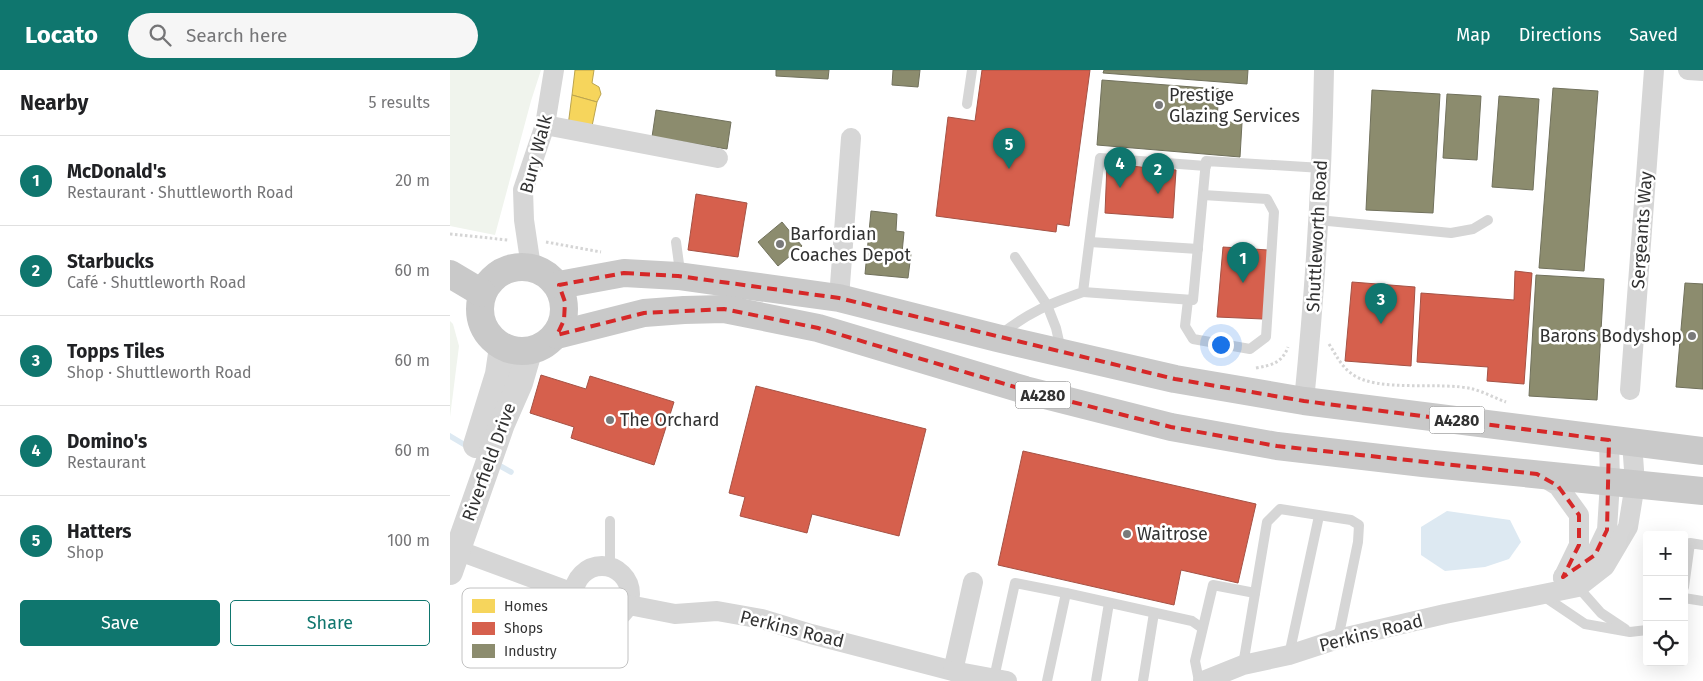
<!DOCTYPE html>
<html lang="en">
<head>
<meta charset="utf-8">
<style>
	:root { --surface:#fff; --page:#f6f6f6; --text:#202124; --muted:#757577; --line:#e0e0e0; --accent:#0f766e }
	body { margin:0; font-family:"Fira Sans",sans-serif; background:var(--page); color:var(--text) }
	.controls { position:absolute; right:15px; bottom:15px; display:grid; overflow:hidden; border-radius:5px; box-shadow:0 5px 20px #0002 }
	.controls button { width:45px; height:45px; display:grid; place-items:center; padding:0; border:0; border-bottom:1px solid var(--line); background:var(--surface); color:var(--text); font:25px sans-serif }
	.you { position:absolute; left:770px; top:274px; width:18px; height:18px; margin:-12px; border:4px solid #fff; border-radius:50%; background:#1a73e8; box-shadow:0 0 0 8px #1a73e833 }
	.badge { display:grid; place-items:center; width:32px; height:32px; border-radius:50%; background:var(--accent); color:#fff; font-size:16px; font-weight:700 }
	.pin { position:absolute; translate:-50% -41px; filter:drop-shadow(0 1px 2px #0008) }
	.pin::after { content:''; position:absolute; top:26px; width:18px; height:15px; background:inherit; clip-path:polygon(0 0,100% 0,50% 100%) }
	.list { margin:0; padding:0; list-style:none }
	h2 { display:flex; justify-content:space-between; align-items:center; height:65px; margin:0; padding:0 20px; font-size:21px }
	h2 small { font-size:16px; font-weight:400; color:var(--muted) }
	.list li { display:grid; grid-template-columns:32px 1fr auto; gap:15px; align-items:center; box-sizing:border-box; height:90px; padding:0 20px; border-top:1px solid var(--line) }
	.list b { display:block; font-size:19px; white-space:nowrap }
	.list p { margin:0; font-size:16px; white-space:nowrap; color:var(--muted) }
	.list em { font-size:16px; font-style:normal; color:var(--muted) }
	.actions { display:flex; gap:10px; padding:15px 20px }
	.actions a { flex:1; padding:11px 0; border:1px solid var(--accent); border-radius:5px; text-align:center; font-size:18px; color:var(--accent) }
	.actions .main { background:var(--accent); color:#fff }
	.icon { flex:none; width:28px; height:28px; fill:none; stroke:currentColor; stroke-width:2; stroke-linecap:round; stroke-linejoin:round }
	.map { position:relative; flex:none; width:1253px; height:611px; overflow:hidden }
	header { display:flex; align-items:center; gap:30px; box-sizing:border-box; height:70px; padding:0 25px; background:var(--accent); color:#fff }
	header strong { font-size:24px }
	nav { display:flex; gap:28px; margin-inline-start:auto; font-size:18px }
	.search { width:350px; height:45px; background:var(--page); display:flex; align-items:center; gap:12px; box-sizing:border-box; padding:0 18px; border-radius:28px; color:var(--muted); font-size:19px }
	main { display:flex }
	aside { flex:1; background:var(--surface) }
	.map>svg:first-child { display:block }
	.green { fill:#f0f4ed }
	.water { fill:#dde9f2 }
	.homes { fill:#f6d55c; stroke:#bba44f }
	.shops { fill:#d6604d; stroke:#a55245 }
	.industry { fill:#8c8c6e; stroke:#71715c }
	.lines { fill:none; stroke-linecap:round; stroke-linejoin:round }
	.stream { stroke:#dde9f2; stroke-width:5.5 }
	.path { stroke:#d5d5d5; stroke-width:3; stroke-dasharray:2.5 2.5; stroke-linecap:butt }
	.service { stroke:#d6d6d6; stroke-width:10 }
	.minor { stroke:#d6d6d6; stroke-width:20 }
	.tertiary { stroke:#d6d6d6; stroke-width:26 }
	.primary { stroke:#c9c9c9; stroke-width:28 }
	.marked { fill:none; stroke:#d62828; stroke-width:4; stroke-dasharray:10 6; stroke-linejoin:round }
	.poi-dot { fill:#7a7a7a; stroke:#fff; stroke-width:2 }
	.labels { text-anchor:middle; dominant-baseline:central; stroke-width:5; stroke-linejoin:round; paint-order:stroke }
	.shield { fill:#fff; stroke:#707070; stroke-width:1 }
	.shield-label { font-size:16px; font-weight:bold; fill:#323232 }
	.poi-label { font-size:18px; fill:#323232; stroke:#fff; text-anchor:start }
	.street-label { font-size:18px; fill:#323232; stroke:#fff }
	.key { fill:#fff; stroke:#c2c2c2; stroke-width:1 }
	.key-label { font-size:14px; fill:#323232 }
</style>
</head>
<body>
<header>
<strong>Locato</strong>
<div class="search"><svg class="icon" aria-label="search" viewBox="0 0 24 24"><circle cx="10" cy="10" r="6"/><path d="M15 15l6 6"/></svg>Search here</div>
<nav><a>Map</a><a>Directions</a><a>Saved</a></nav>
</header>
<main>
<aside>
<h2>Nearby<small>5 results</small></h2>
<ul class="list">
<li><span class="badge">1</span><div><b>McDonald's</b><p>Restaurant · Shuttleworth Road</p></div><em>20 m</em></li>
<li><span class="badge">2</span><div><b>Starbucks</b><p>Café · Shuttleworth Road</p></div><em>60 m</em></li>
<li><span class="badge">3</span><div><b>Topps Tiles</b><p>Shop · Shuttleworth Road</p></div><em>60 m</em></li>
<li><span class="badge">4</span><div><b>Domino's</b><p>Restaurant</p></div><em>60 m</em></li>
<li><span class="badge">5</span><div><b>Hatters</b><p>Shop</p></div><em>100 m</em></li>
</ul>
<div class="actions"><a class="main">Save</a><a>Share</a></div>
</aside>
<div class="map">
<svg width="1253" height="611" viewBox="0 0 1253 611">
	<rect width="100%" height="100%" fill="#fff"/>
	<g class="green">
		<polygon points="0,0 91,0 81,31 45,165 0,156"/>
		<polygon points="0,251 3,254 9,276 0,347"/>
	</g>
	<polygon class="water" points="997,441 1060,450 1071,472 1059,489 1035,497 995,501 971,485 971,457"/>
	<g class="homes">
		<polygon points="125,0 144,0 142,13 149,17 151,24 147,32 122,25"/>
		<polygon points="122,25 147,32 141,61 118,56"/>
	</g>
	<g class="shops">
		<polygon points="532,0 640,0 619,156 607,154 606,162 486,146 498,47 525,51"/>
		<polygon points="657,94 726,100 723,148 655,143"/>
		<polygon points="246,124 297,133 288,187 238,180"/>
		<polygon points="773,177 818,180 813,249 767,247"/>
		<polygon points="1065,201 1082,203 1074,314 1037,311 1038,297 967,292 971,223 1064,230"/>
		<polygon points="902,212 965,217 961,296 895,291"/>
		<polygon points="91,305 136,319 140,306 224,332 204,395 121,368 124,357 80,343"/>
		<polygon points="306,316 476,359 449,466 362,444 357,463 290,446 295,427 279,423"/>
		<polygon points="573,381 806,434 788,513 731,500 724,535 548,495"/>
	</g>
	<g class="industry">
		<polygon points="326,0 379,0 378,9 326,6"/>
		<polygon points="443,0 470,0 468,17 442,15"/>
		<polygon points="654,0 798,0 797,14 653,3"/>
		<polygon points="652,10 769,19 767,51 792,53 790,87 647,75"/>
		<polygon points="1103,18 1148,21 1134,201 1089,198"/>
		<polygon points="922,20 990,24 983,143 916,140"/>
		<polygon points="997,24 1031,26 1027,90 993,88"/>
		<polygon points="1049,26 1089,29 1083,120 1042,117"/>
		<polygon points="206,40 281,52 277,79 202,67"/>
		<polygon points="421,141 447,144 446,161 454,162 452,183 461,184 458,208 415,204"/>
		<polygon points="332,152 352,176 328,196 308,172"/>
		<polygon points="1086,205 1154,209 1147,330 1079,326"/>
		<polygon points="1235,213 1253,214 1253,319 1226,317"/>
	</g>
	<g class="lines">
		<g class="stream">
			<polyline points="0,366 20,378"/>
			<polyline points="45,393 61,402"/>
		</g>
		<g class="path">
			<polyline points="0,164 58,170"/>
			<polyline points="96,172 151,182"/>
			<path d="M879 274C886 285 891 296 902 304 928 323 990 311 1023 319 1034 322 1045 328 1056 332"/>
			<path d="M806 298C822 295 832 293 838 277"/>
		</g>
		<g class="service">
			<polyline points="517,34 522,0"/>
			<polyline points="868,150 1001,163 1023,159 1038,150"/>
			<polyline points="226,172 229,194 228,205"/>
			<polyline points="640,172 748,179"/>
			<polyline points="565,187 597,235 606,258 611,280"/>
			<polyline points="633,222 743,230 756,91 872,98"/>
			<polyline points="738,230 735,256 743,269 800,279 816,267 824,142 817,129 753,125"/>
			<path d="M550 265C579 242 599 234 633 222L650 88 756 96"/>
			<polyline points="160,496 160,451"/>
			<polyline points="1128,517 1151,543 1175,559"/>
			<polyline points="1234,517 1240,473 1253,475"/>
			<polyline points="1092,525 1135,554 1180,562 1197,560"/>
			<polyline points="1234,528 1253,531"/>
			<polyline points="839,585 869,446"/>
			<polyline points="111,588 131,568 141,551"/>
			<polyline points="793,595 817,452 830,439 901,450 909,455 908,472 888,569"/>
			<polyline points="544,608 565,513 616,523"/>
			<polyline points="597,611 616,523 742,551 752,558"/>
			<polyline points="646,611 659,533"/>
			<polyline points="693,611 704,543"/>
			<polyline points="749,611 745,591 763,515 805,523"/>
		</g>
		<g class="minor">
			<polyline points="1238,0 1253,1"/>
			<polyline points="95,55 268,88"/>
			<polyline points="81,197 74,150 73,120 95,55 104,0"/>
			<polyline points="389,228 401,68"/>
			<polyline points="1180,320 1204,0"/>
			<path d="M854 331C865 221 872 111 874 0"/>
			<polyline points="1090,405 1108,416 1129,445 1129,475 1113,508"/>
			<polyline points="7,480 123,523"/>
			<circle cx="152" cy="524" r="28"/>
			<polyline points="1113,507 1132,496 1145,485 1157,460 1160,412 1159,370"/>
			<polyline points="179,535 225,544 267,541 312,549 361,564 503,601 523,512"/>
			<polyline points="503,601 557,611"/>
			<polyline points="753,611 793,595 839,585 888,569 995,544 1128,517 1155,496 1178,457 1185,414 1182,372"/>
		</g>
		<g class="tertiary">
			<polyline points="26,375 48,304 52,277"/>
			<polyline points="0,502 52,354 70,313 79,282"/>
		</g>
		<g class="primary">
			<circle cx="72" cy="239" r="42"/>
			<polyline points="0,204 32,223"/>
			<polyline points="109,215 174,203 228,206 389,228 547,268 725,309 854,331 1253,381"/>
			<polyline points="107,265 194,243 234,240 274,239 368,258 575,320 721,357 827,376 973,393 1253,421"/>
		</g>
	</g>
	<path class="marked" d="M174 203 228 206 389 228 725 309 854 331 1159 370 1157 460 1145 485 1113 507 1129 475V445L1108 416 1087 404 827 376 721 357 575 320 368 258 274 239 194 243 107 265 114 250 115 232 109 215Z"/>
	<g class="poi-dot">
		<circle cx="709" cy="35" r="5"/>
		<circle cx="330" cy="174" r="5"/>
		<circle cx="1242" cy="266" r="5"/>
		<circle cx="160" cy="350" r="5"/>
		<circle cx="677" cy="464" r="5"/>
	</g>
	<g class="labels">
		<g class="shield">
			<rect x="565.5" y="311.5" width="55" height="27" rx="4"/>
			<rect x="979.5" y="336.5" width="55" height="27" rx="4"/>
		</g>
		<g class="shield-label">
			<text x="593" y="325">A4280</text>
			<text x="1007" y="350">A4280</text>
		</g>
		<g class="poi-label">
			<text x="719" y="25">Prestige<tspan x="719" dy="21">Glazing Services</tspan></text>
			<text x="340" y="164">Barfordian<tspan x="340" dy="21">Coaches Depot</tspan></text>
			<text x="1232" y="266" text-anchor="end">Barons Bodyshop</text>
			<text x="170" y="350">The Orchard</text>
			<text x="687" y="464">Waitrose</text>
		</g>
		<g class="street-label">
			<text transform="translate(86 84) rotate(-75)">Bury Walk</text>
			<text transform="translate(1192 160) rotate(-86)">Sergeants Way</text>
			<text transform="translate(867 166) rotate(-87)">Shuttleworth Road</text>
			<text transform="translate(39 392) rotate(-70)">Riverfield Drive</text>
			<text transform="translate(342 559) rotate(14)">Perkins Road</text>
			<text transform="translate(921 563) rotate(-14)">Perkins Road</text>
		</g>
	</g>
	<rect x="12" y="518" width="166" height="80" rx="8" class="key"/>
	<rect x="22" y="529" width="23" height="14" fill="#f6d55c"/>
	<rect x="22" y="552" width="23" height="13" fill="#d6604d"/>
	<rect x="22" y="574" width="23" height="14" fill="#8c8c6e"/>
	<g class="key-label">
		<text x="54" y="541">Homes</text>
		<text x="54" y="563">Shops</text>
		<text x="54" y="586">Industry</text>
	</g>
</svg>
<div class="controls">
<button>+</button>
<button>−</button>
<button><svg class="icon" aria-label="locate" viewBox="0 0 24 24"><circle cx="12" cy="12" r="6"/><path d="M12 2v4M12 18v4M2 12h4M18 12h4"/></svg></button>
</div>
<div class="you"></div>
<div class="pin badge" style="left:793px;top:213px">1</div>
<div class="pin badge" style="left:708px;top:124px">2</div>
<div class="pin badge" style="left:931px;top:254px">3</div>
<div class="pin badge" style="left:670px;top:118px">4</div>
<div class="pin badge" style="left:559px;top:99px">5</div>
</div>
</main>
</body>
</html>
